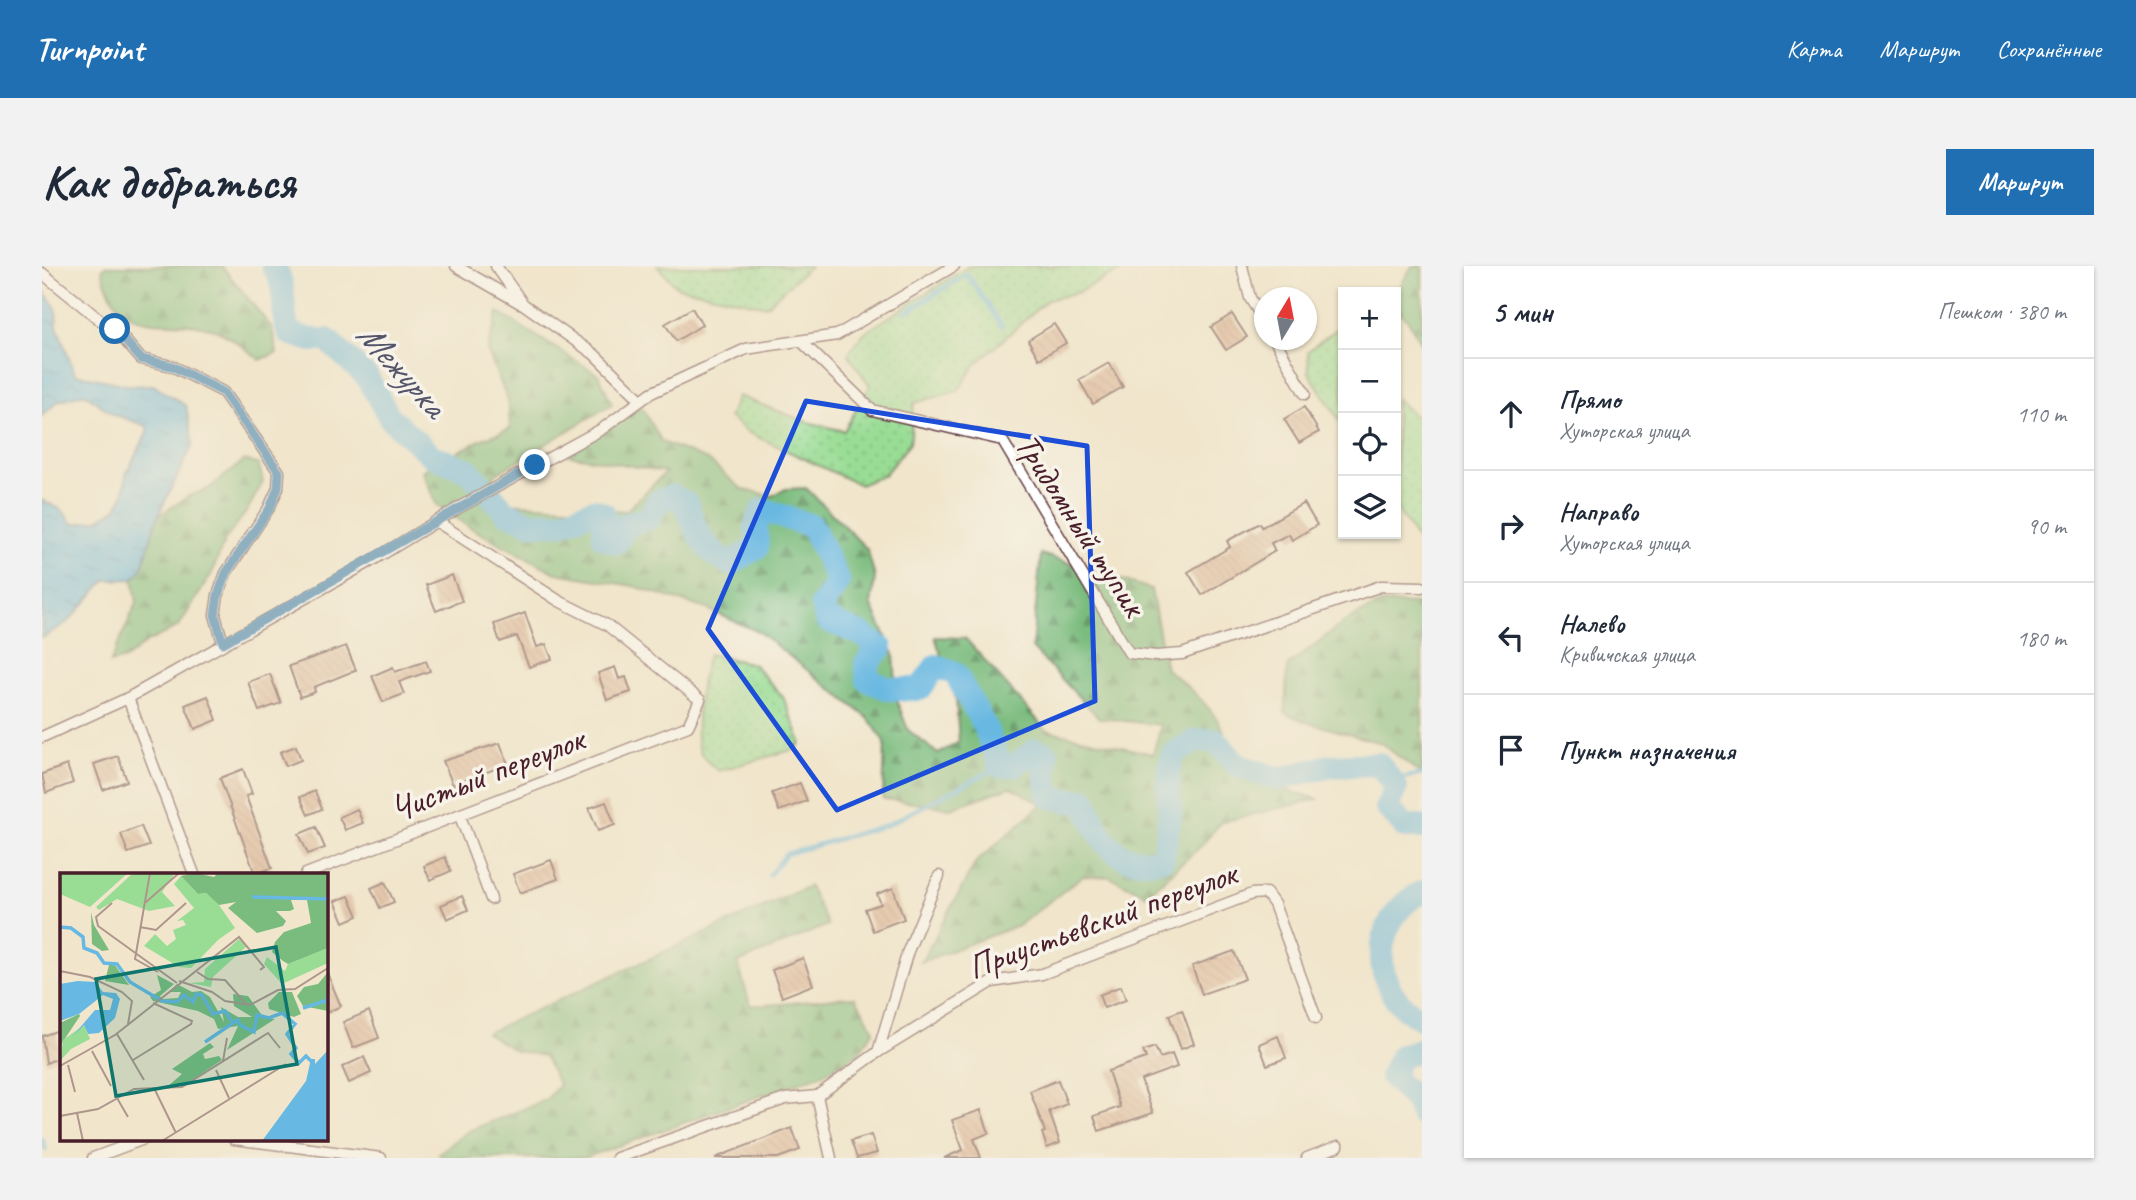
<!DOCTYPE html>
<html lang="ru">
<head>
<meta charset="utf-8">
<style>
	:root { --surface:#fff; --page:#f2f2f3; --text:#1f2937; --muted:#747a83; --line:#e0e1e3; --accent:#1f6fb2 }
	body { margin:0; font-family:Caveat,sans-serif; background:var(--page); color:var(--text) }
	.controls { position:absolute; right:21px; top:21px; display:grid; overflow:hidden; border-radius:0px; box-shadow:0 2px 5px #0004 }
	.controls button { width:63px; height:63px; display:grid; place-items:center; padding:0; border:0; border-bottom:2px solid var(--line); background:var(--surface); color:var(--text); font:35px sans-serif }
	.compass { position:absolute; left:1212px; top:21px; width:63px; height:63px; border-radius:50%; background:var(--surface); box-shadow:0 2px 5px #0004; rotate:10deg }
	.stop { position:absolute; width:21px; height:21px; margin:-16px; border:5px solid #1f6fb2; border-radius:50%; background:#fff }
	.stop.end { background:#1f6fb2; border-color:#fff; box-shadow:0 2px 7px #0008 }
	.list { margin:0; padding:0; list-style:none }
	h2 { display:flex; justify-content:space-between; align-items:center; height:91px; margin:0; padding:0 28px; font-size:30px }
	h2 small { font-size:23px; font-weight:400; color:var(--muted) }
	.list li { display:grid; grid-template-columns:46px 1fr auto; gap:21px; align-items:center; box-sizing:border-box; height:112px; padding:0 28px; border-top:2px solid var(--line) }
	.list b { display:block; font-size:26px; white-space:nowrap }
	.list p { margin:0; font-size:23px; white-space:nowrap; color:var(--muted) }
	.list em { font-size:23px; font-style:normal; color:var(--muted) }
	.icon { flex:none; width:38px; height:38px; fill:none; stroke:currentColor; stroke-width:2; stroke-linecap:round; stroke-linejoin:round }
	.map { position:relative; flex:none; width:1380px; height:892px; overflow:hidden; border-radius:0px }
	header { display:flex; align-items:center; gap:42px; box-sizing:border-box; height:98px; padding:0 35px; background:var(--accent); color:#fff }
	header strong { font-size:33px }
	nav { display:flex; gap:38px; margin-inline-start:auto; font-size:24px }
	.intro { display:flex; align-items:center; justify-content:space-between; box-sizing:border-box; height:168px; padding:0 42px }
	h1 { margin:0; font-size:49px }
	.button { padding:18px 32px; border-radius:0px; background:var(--accent); color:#fff; font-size:24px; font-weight:700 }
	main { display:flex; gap:42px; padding:0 42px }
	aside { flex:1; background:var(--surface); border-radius:0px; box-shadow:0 2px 5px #0004 }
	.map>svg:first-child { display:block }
	.grass { fill:url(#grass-dots); stroke:#727e60; stroke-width:2 }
	.forest { fill:url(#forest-firs); stroke:#626e54; stroke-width:2 }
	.water { fill:url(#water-ripples); stroke:#586c86; stroke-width:2 }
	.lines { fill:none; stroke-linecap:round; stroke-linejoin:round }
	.stream { stroke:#67b8e2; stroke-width:4.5 }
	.river { stroke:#67b8e2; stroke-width:24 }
	.building { fill:url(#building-back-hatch) }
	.minor-casing { stroke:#633d43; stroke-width:13 }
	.minor { stroke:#fff; stroke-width:10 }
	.route { stroke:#1f6fb2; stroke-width:9 }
	.marked { fill:none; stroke:#1d4ed8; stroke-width:5; stroke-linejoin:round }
	.labels { text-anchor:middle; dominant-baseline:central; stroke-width:7; stroke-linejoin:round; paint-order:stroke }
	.street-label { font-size:35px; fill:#4a1f2b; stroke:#f7f3e8 }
	.water-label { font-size:37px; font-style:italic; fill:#54556b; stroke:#f7f3e8 }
	.inset-river { fill:none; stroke:#67b8e2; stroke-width:3.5 }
	.inset-road { fill:none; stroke:#ae968c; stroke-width:2 }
	.view { fill:#0f766e; fill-opacity:0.15; stroke:#0f766e; stroke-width:3.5 }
	.inset-edge { fill:none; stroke:#4a1f2b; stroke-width:3.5 }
</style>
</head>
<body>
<header>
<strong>Turnpoint</strong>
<nav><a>Карта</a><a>Маршрут</a><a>Сохранённые</a></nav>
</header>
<div class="intro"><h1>Как добраться</h1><a class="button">Маршрут</a></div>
<main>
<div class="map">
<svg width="1380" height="892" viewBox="0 0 1380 892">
	<defs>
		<pattern id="grass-dots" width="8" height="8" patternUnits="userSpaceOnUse" patternTransform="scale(1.75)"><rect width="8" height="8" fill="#99dd95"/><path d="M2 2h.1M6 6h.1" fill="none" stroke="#85bd81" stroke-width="1.8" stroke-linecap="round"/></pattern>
		<pattern id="forest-firs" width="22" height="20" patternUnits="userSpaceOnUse" patternTransform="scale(1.75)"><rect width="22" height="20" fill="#7abc7e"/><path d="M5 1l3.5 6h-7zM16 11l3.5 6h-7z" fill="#669867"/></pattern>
		<pattern id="water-ripples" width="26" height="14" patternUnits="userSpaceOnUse" patternTransform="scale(1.75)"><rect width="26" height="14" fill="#67b8e2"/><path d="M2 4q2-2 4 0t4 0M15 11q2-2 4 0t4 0" fill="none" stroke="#5795b7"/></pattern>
		<pattern id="building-back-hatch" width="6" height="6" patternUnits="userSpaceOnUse" patternTransform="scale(1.75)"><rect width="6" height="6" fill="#d6a282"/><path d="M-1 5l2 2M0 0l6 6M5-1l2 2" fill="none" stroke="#b0836b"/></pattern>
	</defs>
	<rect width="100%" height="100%" fill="#f7f3e8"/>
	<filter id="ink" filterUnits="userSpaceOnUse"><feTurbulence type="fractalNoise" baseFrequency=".0143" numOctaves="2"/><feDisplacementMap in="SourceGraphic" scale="14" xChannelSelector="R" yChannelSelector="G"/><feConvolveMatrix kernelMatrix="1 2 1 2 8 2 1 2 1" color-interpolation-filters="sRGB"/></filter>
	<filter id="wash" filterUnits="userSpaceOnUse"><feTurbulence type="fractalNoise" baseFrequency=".00686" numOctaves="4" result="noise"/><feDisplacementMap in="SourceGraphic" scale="28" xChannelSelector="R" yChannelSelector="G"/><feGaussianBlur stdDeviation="1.57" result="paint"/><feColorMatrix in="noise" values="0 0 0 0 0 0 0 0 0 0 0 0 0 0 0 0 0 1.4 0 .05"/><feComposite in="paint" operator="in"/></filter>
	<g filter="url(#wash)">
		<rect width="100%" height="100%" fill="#f1e6cc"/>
		<g class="grass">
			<polygon points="615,0 768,0 724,40 635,21"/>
			<polygon points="927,0 1088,0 1034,27 1005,34 933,99 916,125 872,137 868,177 842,209 818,219 707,167 687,151 696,130 765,156 802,165 828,120 806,88 822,67"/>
			<polygon points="1300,59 1301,62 1301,160 1267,107 1266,85"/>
			<polygon points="1354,133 1380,156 1380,274 1376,276 1354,241"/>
			<path d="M667 388 711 398 741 431 759 476 753 483 677 505C668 499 659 491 656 480 652 460 659 406 667 388Z"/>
		</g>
		<g class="forest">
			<path d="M63 0H180L230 62 235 87 218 94C205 85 191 72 178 66 128 43 79 82 60 4Z"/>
			<polygon points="1370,0 1380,0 1380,80 1367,56 1354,42 1354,26 1349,26 1359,19"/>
			<path d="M456 46 557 109 570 138 451 210 466 237 584 245 624 206 526 189 599 140 620 176 666 194 700 223 730 230 744 223 764 222 825 283 833 311 829 338 852 388 855 435 866 464 896 488 917 476 914 433 893 371 923 372 1004 464 1111 488 1119 459 1057 452 990 382 999 288 1109 323 1124 403C1167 436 1186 459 1199 512L1277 533 1179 556 1159 580 1105 629 1068 611 1041 610 977 659 879 696 934 596 1000 538 969 521 909 542 841 533 843 476 826 452 717 366 665 343 591 320 514 307 428 262 394 238 380 205 440 173 468 163 466 134 445 85Z"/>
			<polygon points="203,194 217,199 221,216 205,245 183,274 170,307 137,360 105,376 83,393 68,397 95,336 91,313 99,304 116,250 147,230 166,223"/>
			<polygon points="1339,337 1380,338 1380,509 1339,477 1267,457 1243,447 1245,400 1302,356"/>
			<path d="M767 620 786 659 696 697 708 739C744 741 778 731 813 731L832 764 817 787 781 808 542 892H403L396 888 426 865 504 834 517 819 502 790 474 785 444 767Z"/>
		</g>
		<polygon class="water" points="0,23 14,42 15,60 33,108 90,120 111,119 144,140 151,178 116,250 99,304 91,313 64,314 27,355 0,372 0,234 20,244 31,258 56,254 75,242 82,226 84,208 105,167 105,160 71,148 42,127 16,135 0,150"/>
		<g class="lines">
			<g class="stream">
				<polyline points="864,46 925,8 960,60"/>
				<polyline points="1349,514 1380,508"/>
				<polyline points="727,609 744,588 845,559 958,500"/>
				<polyline points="0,873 4,884"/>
			</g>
			<g class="river">
				<path d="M231 0C246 18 238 47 247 67L269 74H285L325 111 348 152 390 190 426 204 464 246 489 257H519L552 244 562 248V271L575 276 585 258 607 252 616 236 630 230 645 238C651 262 665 288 688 298L715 281 714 259 720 244 770 260 796 315 780 339 785 354 819 368 839 382 824 398 826 414 847 423H878L894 400 913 407 943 461 958 500 973 499 994 484 1005 488 1003 507 1007 530 1027 535 1043 534C1056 572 1075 605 1121 592L1128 550 1126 508 1131 488 1153 475 1174 474 1195 499 1238 513 1286 500 1337 498 1354 521 1345 541 1363 561H1380"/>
				<path d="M1380 626C1327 652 1326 728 1380 753"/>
				<polyline points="1380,783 1359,790 1349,810 1373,834 1380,849"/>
			</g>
		</g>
		<g id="blocks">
			<g class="building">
				<polygon points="650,42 660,59 634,75 623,58"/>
				<polygon points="1190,48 1205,71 1184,84 1169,61"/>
				<polygon points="1012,58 1024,77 997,93 986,74"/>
				<polygon points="1067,97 1081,121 1051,138 1037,114"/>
				<polygon points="1262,141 1277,166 1257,177 1242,153"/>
				<polygon points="1262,237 1275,259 1250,274 1247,268 1229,277 1233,285 1160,329 1146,306 1188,281 1185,275 1218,257 1220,261"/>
				<polygon points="410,309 420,335 394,345 384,319"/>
				<polygon points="483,347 495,381 504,378 510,393 487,401 475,370 458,376 452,358"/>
				<polygon points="304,380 314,404 272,421 273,426 258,431 247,400"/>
				<polygon points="384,395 388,405 357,416 362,428 341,436 330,410 351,401 353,406"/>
				<polygon points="573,401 577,413 584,411 589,426 565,434 556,407"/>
				<polygon points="228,408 239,437 217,445 206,416"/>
				<polygon points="166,430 175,454 153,463 143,439"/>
				<polygon points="458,477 466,498 411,519 401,495"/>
				<polygon points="254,480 259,494 244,500 238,486"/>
				<polygon points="76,490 85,515 61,524 52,498"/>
				<polygon points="25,499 31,517 4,527 0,508"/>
				<polygon points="201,503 210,528 204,530 230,602 213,608 178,512"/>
				<polygon points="758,517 765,535 737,545 730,527"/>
				<polygon points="273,525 280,543 266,549 258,531"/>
				<polygon points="564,536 573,559 556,565 547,542"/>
				<polygon points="315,543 321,557 303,564 297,551"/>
				<polygon points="99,560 107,580 86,587 79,568"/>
				<polygon points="274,561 283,582 266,588 257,568"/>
				<polygon points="403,591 409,605 388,614 382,600"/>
				<polygon points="509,594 516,613 478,627 471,608"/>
				<polygon points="343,616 352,636 338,642 329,622"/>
				<polygon points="851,622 862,653 831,665 823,643 839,638 835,628"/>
				<polygon points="307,630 316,650 302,656 293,635"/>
				<polygon points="420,630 426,644 405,653 399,639"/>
				<polygon points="1192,685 1203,713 1160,728 1150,700"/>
				<polygon points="761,692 771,719 740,731 730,704"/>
				<polygon points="284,705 299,740 284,747"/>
				<polygon points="1079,720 1084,734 1062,742 1057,729"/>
				<polygon points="1140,744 1152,778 1139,783 1127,749"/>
				<polygon points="327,745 337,772 311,782 301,756"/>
				<polygon points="14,765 19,791 4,797 0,770"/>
				<polygon points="1236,770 1244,792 1225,799 1217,778"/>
				<polygon points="1113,781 1118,792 1130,788 1135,801 1099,814 1111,847 1057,865 1052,850 1078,841 1066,805 1104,792 1101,785"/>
				<polygon points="322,791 329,807 307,817 300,801"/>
				<polygon points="1016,814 1025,838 1007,845 1018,877 1005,882 1000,867 1003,866 988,825"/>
				<polygon points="939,844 947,867 932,873 939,892 902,892 921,884 910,854"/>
				<polygon points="750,862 758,884 736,892 673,892"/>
				<polygon points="829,869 835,887 815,892 809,875"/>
			</g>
		</g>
	</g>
	<g filter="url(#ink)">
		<use href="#blocks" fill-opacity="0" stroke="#633d43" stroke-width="2"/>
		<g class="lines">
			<defs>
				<g id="minor">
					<polyline points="414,0 478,37"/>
					<polyline points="454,0 481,38 552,88 599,134"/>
					<polyline points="1200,0 1208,32 1223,56"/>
					<polyline points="0,7 58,54 73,63 99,93 130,100 181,126 237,206 236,222 227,242 184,307 176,329 173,349 181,377"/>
					<polyline points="1233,74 1263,128"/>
					<polyline points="759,75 830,144 960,174 1087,387 1114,390 1140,388 1339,320 1380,321"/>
					<polyline points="86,432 152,608"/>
					<polyline points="0,471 86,432 331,294 418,241 560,163 609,127 704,83 795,69 912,0"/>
					<polyline points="418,550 449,633"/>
					<polyline points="264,608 646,460 658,434 565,359 517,335 394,255"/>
					<polyline points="836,786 866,685 897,610"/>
					<polyline points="775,830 789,892"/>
					<polyline points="192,873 339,892"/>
					<polyline points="51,892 102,873"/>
					<polyline points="575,892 743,833 775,830 836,786 950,716 1000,708 1210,628 1224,627 1232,638 1274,752"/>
					<polyline points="1265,892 1296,880"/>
				</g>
			</defs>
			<use href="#minor" class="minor-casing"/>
			<use href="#minor" class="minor"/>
		</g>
	</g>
	<g class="lines" filter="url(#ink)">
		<polyline class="route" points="73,63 99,93 130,100 181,126 237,206 236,222 228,242 184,307 176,329 173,349 181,377 493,199"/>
	</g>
	<path d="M0 0H1380V892H0ZM764 135 1045 180 1053 435 795 544 666 363Z" fill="#f1e6cc" fill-opacity=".55" fill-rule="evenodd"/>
	<path class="marked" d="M764 135 1045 180 1053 435 795 544 666 363Z"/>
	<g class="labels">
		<g class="street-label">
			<text transform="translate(1039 259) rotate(57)">Тридомный тупик</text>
			<text transform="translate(445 508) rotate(-21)">Чистый переулок</text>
			<text transform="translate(1060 654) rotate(-20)">Приустьевский переулок</text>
		</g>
		<g class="water-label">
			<text transform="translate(360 103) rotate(48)">Межурка</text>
		</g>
	</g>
	<g transform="translate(18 607)">
		<rect width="268" height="268" fill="#f1e6cc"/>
		<path d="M0 0H68L30 34 0 21ZM73 0H115L102 19 115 33 89 38 57 26 39 37 36 34ZM121 3 138 21 146 20 159 32 175 55 158 67 131 95 119 94 84 73 95 61 107 73 116 66 113 57 126 52 123 47 117 48 134 35 114 11ZM179 66 187 73 153 104 151 114 129 110 144 109 145 96ZM268 75V90L222 111 204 91 207 84 225 98 228 91Z" fill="#99dd95"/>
		<path d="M135 0 154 4 158 0H268V75L228 91 223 88 212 79 215 69 224 59 251 50 247 27H231L234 36 230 38H216L226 48 223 53 197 60 168 35 176 29 159 32 146 20 138 21 121 3ZM31 39 34 52 49 77 42 78 32 71ZM49 92H55L69 112 45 108ZM268 99V138L243 133 237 123 244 114 258 111ZM97 102 114 111 100 123 102 126 118 125 121 119H109L117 111 132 119 141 118 150 124 164 149 161 134 178 144H192L174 133 173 121 188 123 204 145 215 146 167 177 178 153 158 156 154 146 138 138 93 128 90 124 101 117ZM219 119H232L241 141 234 144 209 136 208 130ZM19 141 20 143 0 173V150ZM150 170 154 174 143 181 145 186 159 183 162 187 123 213H108L122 201 112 196Z" fill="#7abc7e"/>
		<path d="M24 152 30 166 11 176 0 188 3 167Z" fill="#99dd95"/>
		<path d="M18 108 35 109 43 119 56 120 60 126 55 145 39 160 28 161 24 152 12 164 35 137H50L53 126 43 122 19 141 0 148V111ZM268 177V268H202L246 208 251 186H255V191Z" fill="#67b8e2"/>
		<path class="inset-river" d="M192 24 268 26M0 54 11 55 23 64 24 75 37 80 44 90 57 91 70 109 102 128 117 129 124 122 133 129 136 121 142 122 153 141 165 138 173 150 178 147 180 152 194 159 197 142 209 145 222 140 235 151 227 161 236 175 231 181 239 190 246 183 252 189M243 135 268 127M145 169 173 150"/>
		<path class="inset-road" d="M90 0 75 86 98 99M52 30 36 44 38 53 117 110M85 30 119 0M80 54 96 57 126 30M0 98 30 104 62 119 72 128 68 151M137 99 148 106 165 107 187 132M119 108 152 119 165 128 190 132 218 117 235 116 268 95M57 161 84 207M32 178 51 213M73 187 131 151 132 148 93 130M163 188 167 165M8 192 15 219M0 193 55 162 179 64 204 94 200 97M156 197 169 225M94 215 116 260M57 225 68 244M17 240 23 268M0 243 38 236 74 216 122 214 208 160 220 175M102 268 226 191"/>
		<path class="view" d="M216 74 237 191 56 223 36 106Z"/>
		<rect width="268" height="268" class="inset-edge"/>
	</g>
</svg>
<div class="controls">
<button>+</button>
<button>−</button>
<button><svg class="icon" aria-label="locate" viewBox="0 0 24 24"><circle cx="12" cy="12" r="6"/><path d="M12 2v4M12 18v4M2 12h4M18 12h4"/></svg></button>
<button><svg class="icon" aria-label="layers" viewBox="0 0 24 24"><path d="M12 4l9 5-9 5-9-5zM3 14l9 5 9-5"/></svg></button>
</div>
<svg class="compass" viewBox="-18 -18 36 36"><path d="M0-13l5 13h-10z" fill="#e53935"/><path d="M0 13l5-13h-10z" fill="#747a83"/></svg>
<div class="stop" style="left:73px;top:63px"></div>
<div class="stop end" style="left:493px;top:199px"></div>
</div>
<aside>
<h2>5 мин<small>Пешком · 380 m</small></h2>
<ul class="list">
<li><svg class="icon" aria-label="ahead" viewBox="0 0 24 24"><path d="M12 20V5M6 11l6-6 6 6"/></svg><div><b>Прямо</b><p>Хуторская улица</p></div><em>110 m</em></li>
<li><svg class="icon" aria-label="right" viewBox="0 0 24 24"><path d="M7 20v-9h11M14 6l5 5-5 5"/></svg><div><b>Направо</b><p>Хуторская улица</p></div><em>90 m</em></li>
<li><svg class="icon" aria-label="left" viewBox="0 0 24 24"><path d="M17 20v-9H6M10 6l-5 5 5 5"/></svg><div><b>Налево</b><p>Кривичская улица</p></div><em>180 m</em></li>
<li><svg class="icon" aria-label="arrive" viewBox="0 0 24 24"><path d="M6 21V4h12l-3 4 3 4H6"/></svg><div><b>Пункт назначения</b></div></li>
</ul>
</aside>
</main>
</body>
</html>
